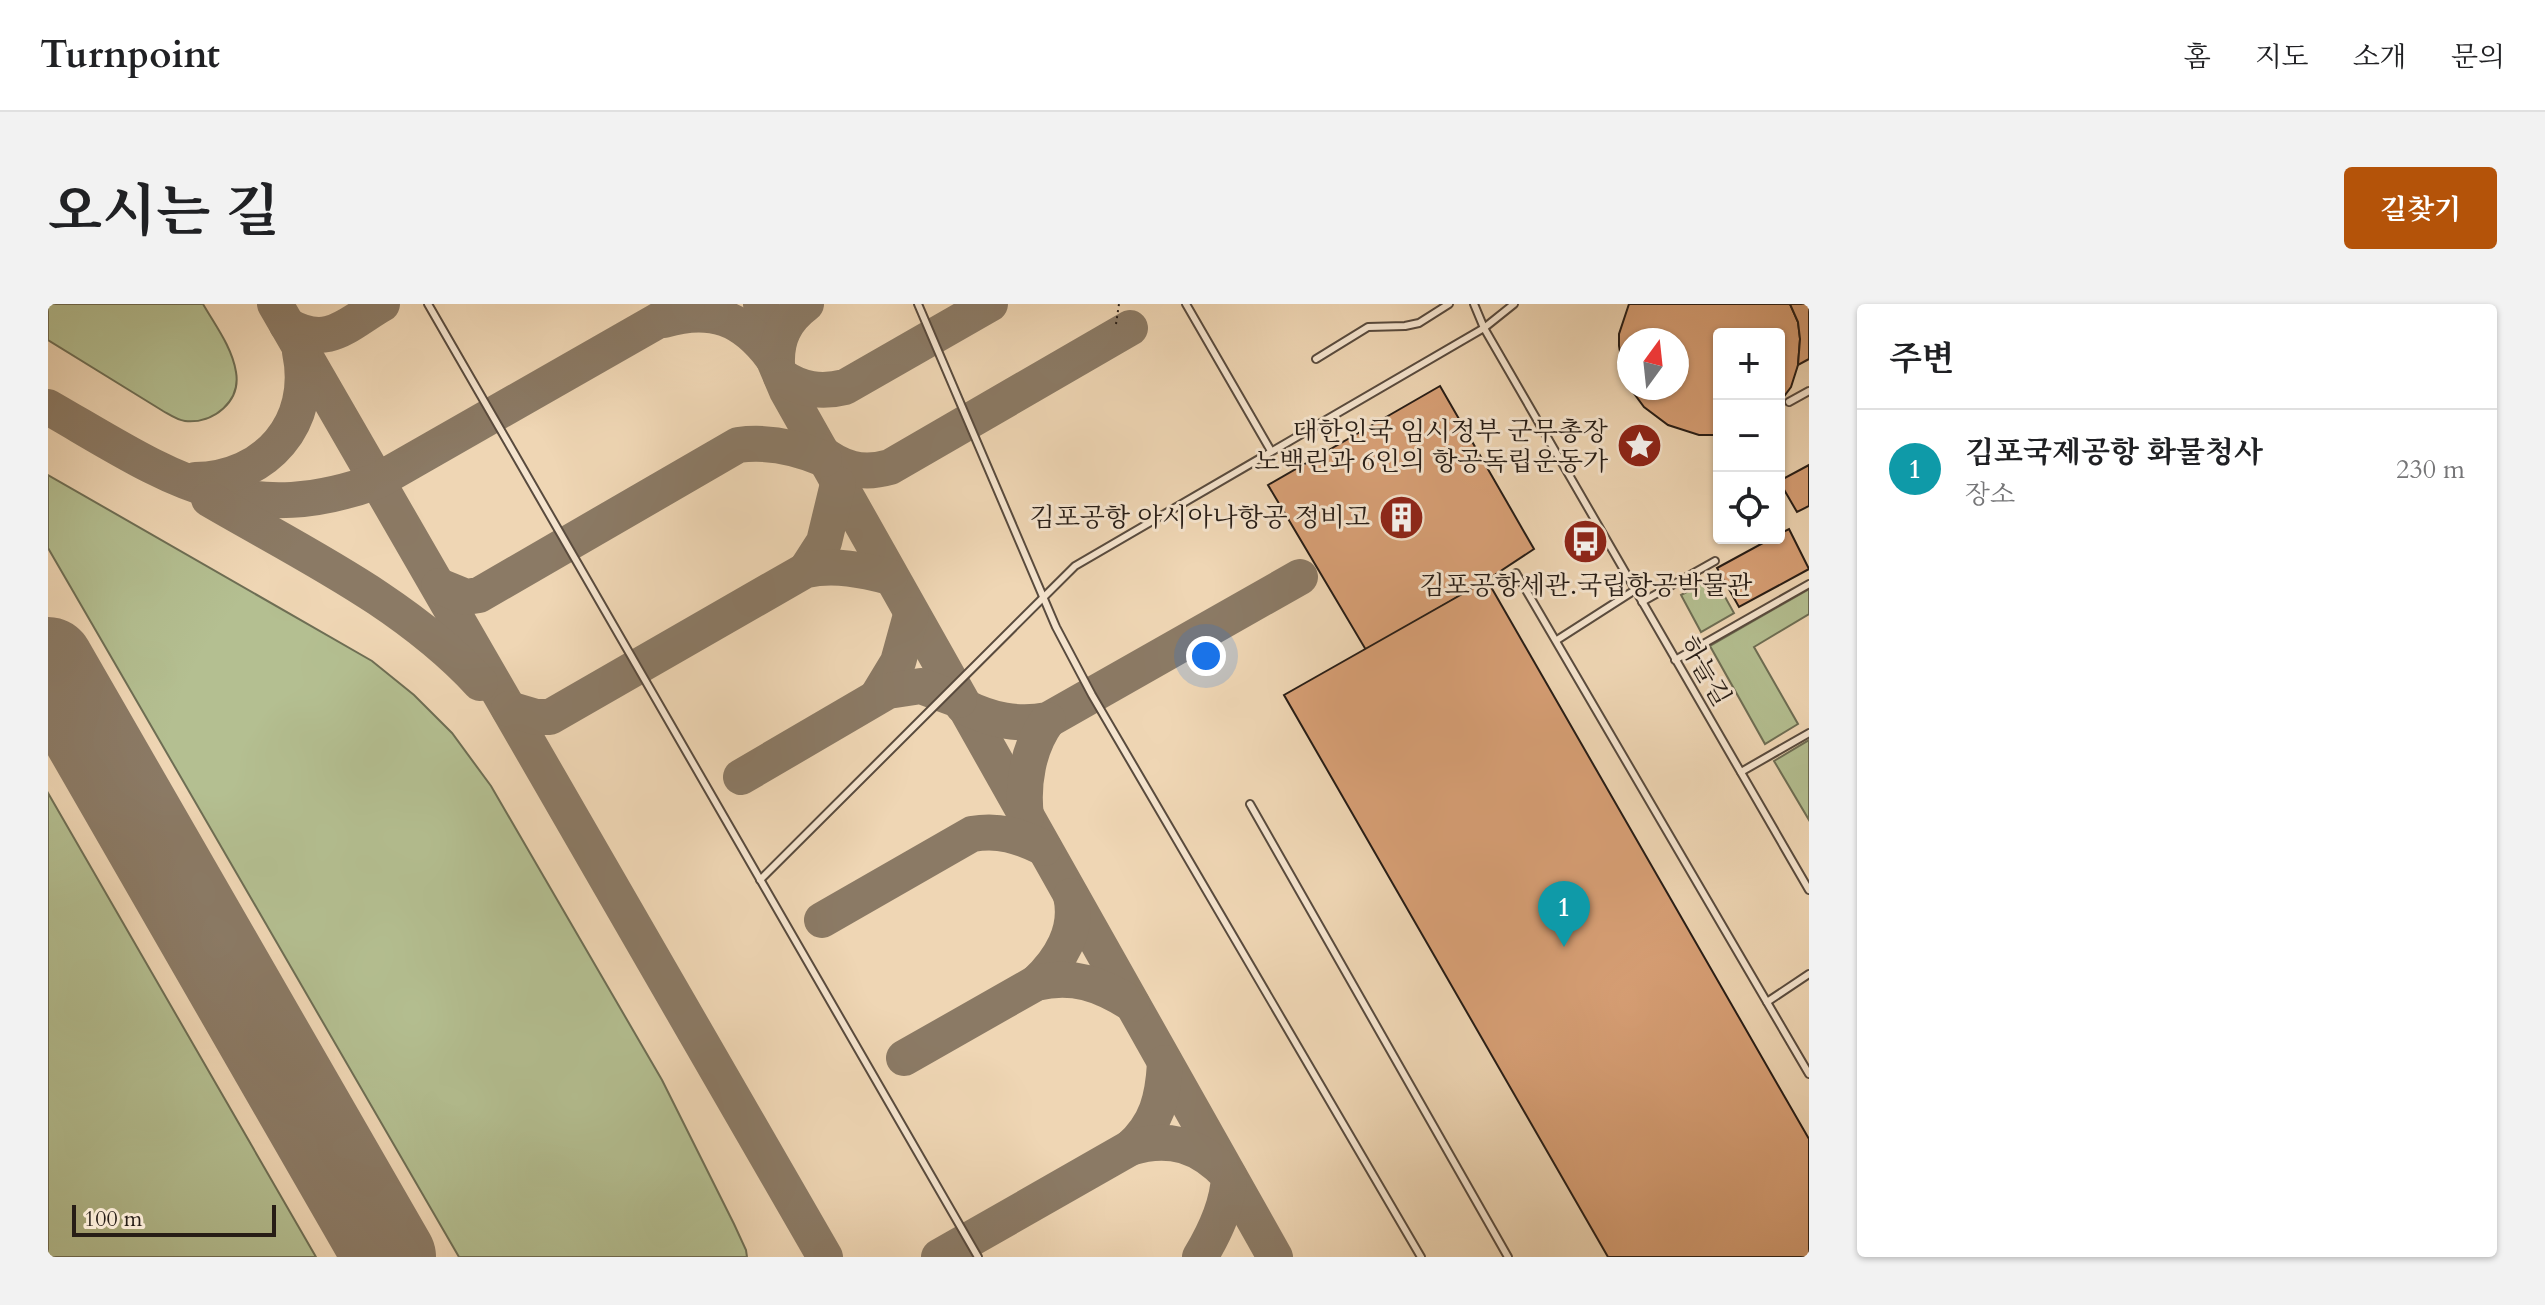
<!DOCTYPE html>
<html lang="ko">
<head>
<meta charset="utf-8">
<style>
	:root { --surface:#fff; --page:#f2f2f2; --text:#202124; --muted:#757577; --line:#e0e0e0; --accent:#b45309 }
	body { margin:0; font-family:Cardo,"Noto Serif KR",serif; background:var(--page); color:var(--text) }
	.controls { position:absolute; right:24px; top:24px; display:grid; overflow:hidden; border-radius:8px; box-shadow:0 2px 6px #0004 }
	.controls button { width:72px; height:72px; display:grid; place-items:center; padding:0; border:0; border-bottom:2px solid var(--line); background:var(--surface); color:var(--text); font:40px sans-serif }
	.compass { position:absolute; left:1569px; top:24px; width:72px; height:72px; border-radius:50%; background:var(--surface); box-shadow:0 2px 6px #0004; rotate:15deg }
	.scale { position:absolute; left:24px; bottom:20px; width:204px; box-sizing:border-box; padding-left:8px; border:4px solid #271d16; border-top:0; font-size:22px; line-height:28px; white-space:nowrap; color:#271d16; -webkit-text-stroke:6px #f5e4ce; paint-order:stroke }
	.you { position:absolute; left:1158px; top:352px; width:28px; height:28px; margin:-20px; border:6px solid #fff; border-radius:50%; background:#1a73e8; box-shadow:0 0 0 12px #1a73e833 }
	.badge { display:grid; place-items:center; width:52px; height:52px; border-radius:50%; background:var(--accent); color:#fff; font-size:26px; font-weight:700 }
	.pin { position:absolute; translate:-50% -66px; filter:drop-shadow(0 2px 4px #0008) }
	.pin::after { content:''; position:absolute; top:42px; width:28px; height:24px; background:inherit; clip-path:polygon(0 0,100% 0,50% 100%) }
	.list { margin:0; padding:0; list-style:none }
	h2 { display:flex; justify-content:space-between; align-items:center; height:104px; margin:0; padding:0 32px; font-size:34px }
	h2 small { font-size:26px; font-weight:400; color:var(--muted) }
	.list li { display:grid; grid-template-columns:52px 1fr auto; gap:24px; align-items:center; box-sizing:border-box; height:120px; padding:0 32px; border-top:2px solid var(--line) }
	.list b { display:block; font-size:30px; white-space:nowrap }
	.list p { margin:0; font-size:26px; white-space:nowrap; color:var(--muted) }
	.list em { font-size:26px; font-style:normal; color:var(--muted) }
	.icon { flex:none; width:44px; height:44px; fill:none; stroke:currentColor; stroke-width:2; stroke-linecap:round; stroke-linejoin:round }
	.map { position:relative; flex:none; width:1761px; height:953px; overflow:hidden; border-radius:8px }
	header { display:flex; align-items:center; gap:48px; box-sizing:border-box; height:112px; padding:0 40px; background:var(--surface); border-bottom:2px solid var(--line) }
	header strong { font-size:38px }
	nav { display:flex; gap:44px; margin-inline-start:auto; font-size:28px }
	.intro { display:flex; align-items:center; justify-content:space-between; box-sizing:border-box; height:192px; padding:0 48px }
	h1 { margin:0; font-size:56px }
	.button { padding:20px 36px; border-radius:8px; background:var(--accent); color:#fff; font-size:28px; font-weight:700 }
	main { display:flex; gap:48px; padding:0 48px }
	aside { flex:1; background:var(--surface); border-radius:8px; box-shadow:0 2px 6px #0004 }
	.map>svg:first-child { display:block }
	.green { fill:#b4bf91; stroke:#6e6e54; stroke-width:2 }
	.lines { fill:none; stroke-linecap:round; stroke-linejoin:round }
	.taxiway { stroke:#8b7a65; stroke-width:36 }
	.runway { stroke:#8b7a65; stroke-width:92 }
	.building { fill:#d79f75; stroke:#271d16; stroke-width:2 }
	.lane-casing { stroke:#594b3e; stroke-width:10 }
	.path { stroke:#271d16; stroke-width:2; stroke-dasharray:2 4; stroke-linecap:butt }
	.lane { stroke:#f5e4ce; stroke-width:6 }
	.labels { text-anchor:middle; dominant-baseline:central; stroke-width:6; stroke-linejoin:round; paint-order:stroke }
	.poi-label { font-size:26px; fill:#271d16; stroke:#f5e4ce; text-anchor:end }
	.street-label { font-size:26px; fill:#271d16; stroke:#f5e4ce }
</style>
</head>
<body>
<header>
<strong>Turnpoint</strong>
<nav><a>홈</a><a>지도</a><a>소개</a><a>문의</a></nav>
</header>
<div class="intro"><h1>오시는 길</h1><a class="button">길찾기</a></div>
<main>
<div class="map">
<svg width="1761" height="953" viewBox="0 0 1761 953">
	<rect width="100%" height="100%" fill="#efd6b4"/>
	<filter id="stains"><feTurbulence type="fractalNoise" baseFrequency=".0025" numOctaves="4"/><feColorMatrix values="0 0 0 0 .2 0 0 0 0 .09 0 0 0 0 .02 0 0 0 .5 -.17"/></filter>
	<radialGradient id="worn" r=".72"><stop offset=".6" stop-color="#630" stop-opacity="0"/><stop offset="1" stop-color="#630" stop-opacity=".3"/></radialGradient>
	<g class="green">
		<path d="M0 0H155C167 21 184 43 188 68 193 97 166 120 137 117 129 116 122 111 115 107L0 36Z"/>
		<polygon points="0,171 324,357 366,391 404,429 443,482 614,776 686,920 698,946 699,953 411,953 0,244"/>
		<polygon points="1666,273 1686,309 1653,328 1633,291"/>
		<polygon points="1761,285 1761,310 1706,343 1750,420 1717,440 1662,342"/>
		<polygon points="1761,436 1761,516 1726,457"/>
		<polygon points="0,489 268,953 0,953"/>
	</g>
	<g class="lines">
		<g class="taxiway">
			<polyline points="227,0 777,953"/>
			<polyline points="713,0 725,54 739,87 1227,953"/>
			<path d="M616 16C663 2 695 14 724 53"/>
			<path d="M239 21C280 45 298 21 334 0"/>
			<path d="M729 60C728 34 737 16 758 0"/>
			<path d="M733 72C753 86 773 89 797 83L942 0"/>
			<path d="M0 103C115 169 191 228 329 177L639 0"/>
			<path d="M771 147C793 165 814 171 842 163L1082 24"/>
			<path d="M147 176C218 175 267 119 252 48"/>
			<path d="M161 195C255 250 357 298 432 379"/>
			<polyline points="758,266 776,238 790,180"/>
			<path d="M391 282 418 293 431 291 690 141C720 137 748 143 776 155"/>
			<polyline points="830,391 850,358 863,311"/>
			<path d="M915 402C943 416 969 422 1000 416L1252 273"/>
			<path d="M461 405 488 413H502L758 266C787 260 815 266 842 273"/>
			<polyline points="693,473 840,387 873,382 911,396"/>
			<path d="M978 513C974 480 980 443 1000 416"/>
			<path d="M774 616 924 530C951 525 971 532 996 544"/>
			<path d="M988 679C1012 657 1031 626 1023 592"/>
			<path d="M856 754 988 679C1025 670 1052 680 1084 700"/>
			<path d="M1082 844C1109 820 1115 794 1117 759"/>
			<path d="M891 953 1082 844C1122 831 1153 842 1181 872 1180 901 1167 928 1152 953"/>
		</g>
		<polyline class="runway" points="0,359 342,953"/>
	</g>
	<g class="building">
		<polygon points="1581,0 1742,0 1750,18 1752,35 1750,61 1743,83 1731,99 1731,30 1671,30 1671,131 1651,131 1620,121 1596,103 1582,84 1629,84 1629,36 1581,36 1581,82 1575,65 1571,42 1571,30"/>
		<polygon points="1742,0 1761,0 1761,55 1750,61 1752,35 1750,18"/>
		<polygon points="1392,82 1486,245 1439,276 1318,346 1220,181"/>
		<polygon points="1761,161 1761,202 1749,208 1731,177"/>
		<polygon points="1741,225 1761,265 1691,303 1669,264 1724,234 1731,234 1731,230"/>
		<polygon points="1439,276 1761,835 1761,953 1560,953 1236,391"/>
	</g>
	<g class="lines">
		<defs>
			<g id="lane">
				<polyline points="380,0 930,953"/>
				<polyline points="870,0 1008,323 1044,391 1373,953"/>
				<polyline points="1138,0 1223,147"/>
				<polyline points="1426,0 1436,24 1761,586"/>
				<polyline points="1268,55 1320,23 1357,22 1371,19 1401,0"/>
				<polyline points="1741,98 1761,87"/>
				<polyline points="1468,269 1761,770"/>
				<polyline points="1594,298 1667,257"/>
				<polyline points="1509,336 1587,286"/>
				<polyline points="1627,356 1761,280"/>
				<polyline points="1693,468 1761,429"/>
				<polyline points="1202,500 1460,953"/>
				<polyline points="712,576 1027,262 1436,24 1466,0"/>
				<polyline points="1719,698 1761,670"/>
			</g>
		</defs>
		<use href="#lane" class="lane-casing"/>
		<polyline class="path" points="1068,20 1071,0"/>
		<use href="#lane" class="lane"/>
	</g>
	<defs>
		<symbol id="sight-disc" viewBox="-11 -11 22 22"><circle r="9.5" fill="#8f2418" stroke="#f5e4ce"/><path d="M0-6L1.8-2.2L6-1.7L2.9 1.2L3.7 5.4L0 3.3L-3.7 5.4L-2.9 1.2L-6-1.7L-1.8-2.2Z" fill="#fff"/></symbol>
		<symbol id="building-disc" viewBox="-11 -11 22 22"><circle r="9.5" fill="#8f2418" stroke="#f5e4ce"/><path d="M-4-6H4V6H1V3H-1V6H-4ZM-2.5-4.3h1.7v1.8h-1.7ZM.8-4.3h1.7v1.8H.8ZM-2.5-1h1.7V.8h-1.7ZM.8-1h1.7V.8H.8Z" fill="#fff"/></symbol>
		<symbol id="bus-disc" viewBox="-11 -11 22 22"><circle r="9.5" fill="#8f2418" stroke="#f5e4ce"/><path d="M-5-6H5V4H4V6H2V4H-2V6H-4V4H-5ZM-3.5-4V0h7V-4ZM-3.5 1.2v1.5H-2V1.2ZM2 1.2v1.5H3.5V1.2Z" fill="#fff"/></symbol>
	</defs>
	<g fill-rule="evenodd">
		<use href="#sight-disc" x="1566" y="116" width="51" height="51"/>
		<use href="#building-disc" x="1328" y="188" width="51" height="51"/>
		<use href="#bus-disc" x="1512" y="212" width="51" height="51"/>
	</g>
	<g class="labels">
		<g class="poi-label">
			<text x="1560" y="127">대한인국 임시정부 군무총장<tspan x="1560" dy="30">노백린과 6인의 항공독립운동가</tspan></text>
			<text x="1322" y="213">김포공항 아시아나항공 정비고</text>
			<text x="1538" y="281" text-anchor="middle">김포공항세관.국립항공박물관</text>
		</g>
		<g class="street-label">
			<text transform="translate(1657 367) rotate(60)">하늘길</text>
		</g>
	</g>
	<rect width="100%" height="100%" filter="url(#stains)"/>
	<rect width="100%" height="100%" fill="url(#worn)"/>
</svg>
<div class="controls">
<button>+</button>
<button>−</button>
<button><svg class="icon" aria-label="locate" viewBox="0 0 24 24"><circle cx="12" cy="12" r="6"/><path d="M12 2v4M12 18v4M2 12h4M18 12h4"/></svg></button>
</div>
<svg class="compass" viewBox="-18 -18 36 36"><path d="M0-13l5 13h-10z" fill="#e53935"/><path d="M0 13l5-13h-10z" fill="#757577"/></svg>
<div class="scale">100 m</div>
<div class="you"></div>
<div class="pin badge" style="left:1516px;top:643px;background:#0f9aa8">1</div>
</div>
<aside>
<h2>주변<small></small></h2>
<ul class="list">
<li><span class="badge" style="background:#0f9aa8">1</span><div><b>김포국제공항 화물청사</b><p>장소</p></div><em>230 m</em></li>
</ul>
</aside>
</main>
</body>
</html>
